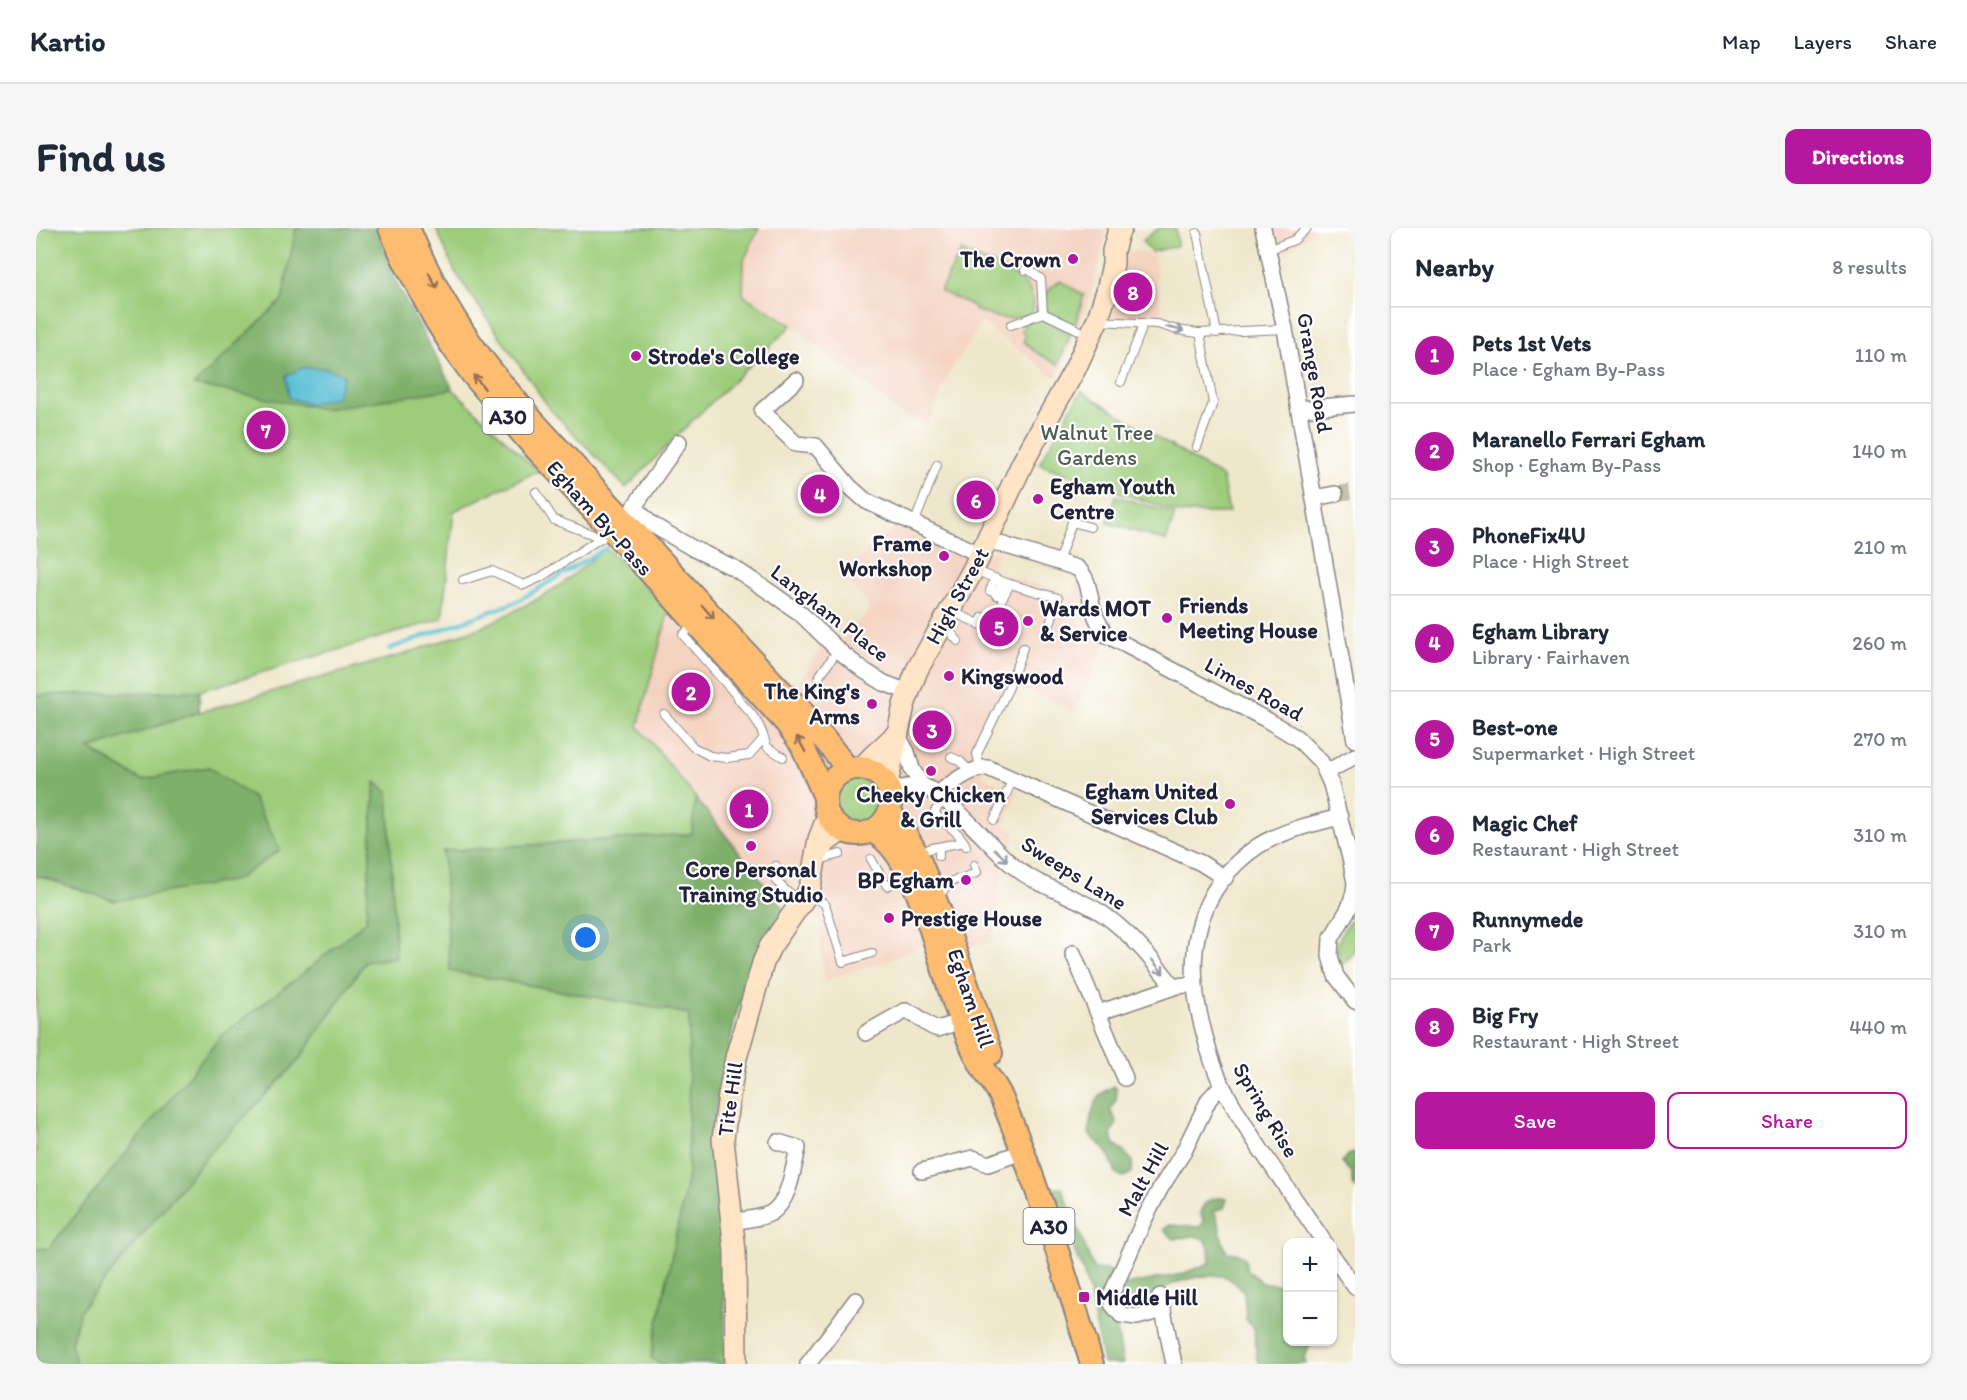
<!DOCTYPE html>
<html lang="en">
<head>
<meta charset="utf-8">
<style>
	:root { --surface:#fff; --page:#f6f6f7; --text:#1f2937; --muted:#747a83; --line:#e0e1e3; --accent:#b5179e }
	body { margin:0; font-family:Itim,sans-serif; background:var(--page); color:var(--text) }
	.controls { position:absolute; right:18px; bottom:18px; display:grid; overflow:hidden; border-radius:12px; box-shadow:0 2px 4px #0004 }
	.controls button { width:54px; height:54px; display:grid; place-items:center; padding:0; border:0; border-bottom:2px solid var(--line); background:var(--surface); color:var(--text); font:30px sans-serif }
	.you { position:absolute; left:550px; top:710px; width:21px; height:21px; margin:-15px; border:4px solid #fff; border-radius:50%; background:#1a73e8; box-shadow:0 0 0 9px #1a73e833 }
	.badge { display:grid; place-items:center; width:39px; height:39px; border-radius:50%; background:var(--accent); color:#fff; font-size:20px; font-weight:700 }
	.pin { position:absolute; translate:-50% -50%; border:3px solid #fff; box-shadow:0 2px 6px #0006 }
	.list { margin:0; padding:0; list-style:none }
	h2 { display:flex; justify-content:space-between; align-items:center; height:78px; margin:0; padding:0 24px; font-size:26px }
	h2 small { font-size:20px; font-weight:400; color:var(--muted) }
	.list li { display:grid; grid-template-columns:39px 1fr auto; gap:18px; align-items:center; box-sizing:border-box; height:96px; padding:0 24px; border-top:2px solid var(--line) }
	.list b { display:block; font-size:22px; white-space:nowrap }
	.list p { margin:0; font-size:20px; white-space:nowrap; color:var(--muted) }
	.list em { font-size:20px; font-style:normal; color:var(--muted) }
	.actions { display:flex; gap:12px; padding:18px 24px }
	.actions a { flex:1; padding:14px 0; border:2px solid var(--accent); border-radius:12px; text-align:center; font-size:21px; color:var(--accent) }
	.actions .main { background:var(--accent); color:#fff }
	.map { position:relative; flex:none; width:1319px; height:1136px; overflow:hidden; border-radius:12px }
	header { display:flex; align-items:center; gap:36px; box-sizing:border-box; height:84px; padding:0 30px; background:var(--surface); border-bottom:2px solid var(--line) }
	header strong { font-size:28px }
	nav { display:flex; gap:33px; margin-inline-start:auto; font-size:21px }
	.intro { display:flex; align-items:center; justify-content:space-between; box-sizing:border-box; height:144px; padding:0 36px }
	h1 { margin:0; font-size:42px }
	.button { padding:15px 27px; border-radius:12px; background:var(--accent); color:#fff; font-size:21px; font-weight:700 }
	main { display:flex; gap:36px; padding:0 36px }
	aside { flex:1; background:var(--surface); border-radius:12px; box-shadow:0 2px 4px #0004 }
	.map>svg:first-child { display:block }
	.built { fill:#f4d3c1 }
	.green { fill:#9dcc7a; stroke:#60775a; stroke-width:1.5 }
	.forest { fill:#7eb06a; stroke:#506952; stroke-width:1.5 }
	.water { fill:#56bed3; stroke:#3c7087; stroke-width:1.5 }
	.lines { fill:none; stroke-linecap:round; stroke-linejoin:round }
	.stream { stroke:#56bed3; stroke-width:4 }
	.street-tunnel { stroke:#c6c0ae; stroke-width:15; stroke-dasharray:15 8; stroke-linecap:butt }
	.lane-casing { stroke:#888483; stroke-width:10 }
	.street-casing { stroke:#888483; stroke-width:18 }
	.secondary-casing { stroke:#888483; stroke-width:24 }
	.primary-casing { stroke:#888483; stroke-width:26 }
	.lane { stroke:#fff; stroke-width:8 }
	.street { stroke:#fff; stroke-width:15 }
	.secondary { stroke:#ffe4c6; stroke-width:21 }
	.primary { stroke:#febc70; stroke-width:22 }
	.oneway { stroke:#906f56 }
	.oneway2 { stroke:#9c9ca7 }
	.poi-dot { fill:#b5179e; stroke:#fff; stroke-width:2 }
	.labels { text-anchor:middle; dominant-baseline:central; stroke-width:4.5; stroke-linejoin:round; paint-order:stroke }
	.shield { fill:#fff; stroke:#646476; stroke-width:1.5 }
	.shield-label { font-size:21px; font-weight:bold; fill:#22223b }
	.poi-label { font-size:22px; font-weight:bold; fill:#22223b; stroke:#fff; text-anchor:start }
	.street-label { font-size:22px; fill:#22223b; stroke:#fff }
	.park-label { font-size:22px; fill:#4d5e51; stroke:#fff }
</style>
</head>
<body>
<header>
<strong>Kartio</strong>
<nav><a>Map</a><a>Layers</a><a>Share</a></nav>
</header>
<div class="intro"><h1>Find us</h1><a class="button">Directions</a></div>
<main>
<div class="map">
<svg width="1319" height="1136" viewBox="0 0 1319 1136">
	<rect width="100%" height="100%" fill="#fff"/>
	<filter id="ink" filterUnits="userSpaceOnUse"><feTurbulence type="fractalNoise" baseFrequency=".0167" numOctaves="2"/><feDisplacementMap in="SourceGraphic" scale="12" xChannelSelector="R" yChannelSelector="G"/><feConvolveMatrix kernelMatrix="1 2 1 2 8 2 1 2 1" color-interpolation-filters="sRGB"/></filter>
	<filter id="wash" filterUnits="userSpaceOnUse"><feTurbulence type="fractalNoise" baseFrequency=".008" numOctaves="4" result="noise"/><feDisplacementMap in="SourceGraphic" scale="24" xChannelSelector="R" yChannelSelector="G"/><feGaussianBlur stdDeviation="1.35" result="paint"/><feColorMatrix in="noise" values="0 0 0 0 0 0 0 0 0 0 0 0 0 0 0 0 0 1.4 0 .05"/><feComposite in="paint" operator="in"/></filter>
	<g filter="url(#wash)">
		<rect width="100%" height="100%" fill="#efe7cb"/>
		<g class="built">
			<polygon points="400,0 1077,0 1070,4 1065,30 1048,86 1020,150 946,94 913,146 892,196 871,190 756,97 654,195 590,260 514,181 419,44"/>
			<polygon points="1239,0 1279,0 1264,14 1248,25"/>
			<polygon points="1091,22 1118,27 1126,88 1078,98 1077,87"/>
			<polygon points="860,299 929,330 964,322 954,343 1037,366 1043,349 1070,414 1038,484 998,465 971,458 939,524 948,549 982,564 969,595 979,603 979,610 968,638 955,714 930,719 886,718 848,734 789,752 785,726 785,693 770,686 749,682 602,498 633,382 733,489 761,456 794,408 805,412 834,382 830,372 804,347"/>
		</g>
		<g class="green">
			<polygon points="0,0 331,0 350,81 417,161 502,243 418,283 406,391 164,463 4,467 0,468"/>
			<polygon points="400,0 723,0 708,32 707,67 756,97 654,195 590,260 514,181 419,44"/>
			<polygon points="1123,0 1140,0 1141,18 1115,24 1106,13"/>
			<path d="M925 23C939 29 976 43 986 52 994 59 998 72 997 83 979 96 958 90 939 82V79L904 63Z"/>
			<path d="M1024 53 1048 67 1039 97 1012 84C1006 69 1011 61 1024 53Z"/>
			<polygon points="1006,91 1035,105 1022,137 998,123 987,113 989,109 986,103 988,95 996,92"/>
			<polygon points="1045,163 1186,249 1193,285 1144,285 1003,236"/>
			<polygon points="1080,268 1139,286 1130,313 1072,295"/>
			<polygon points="570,320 633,382 602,498 659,569 657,606 407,623 415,743 653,785 652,948 615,1129 625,1136 39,1136 35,1114 45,1081 170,929 263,832 329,734 339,554 330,693 269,744 13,1021 0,1021 0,647 79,673 173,539 105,552 52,520 163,484 369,426 446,399 498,373 526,356"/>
			<circle cx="822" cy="574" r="23"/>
			<path d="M1319 689V724L1304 739C1297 721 1304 701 1319 689Z"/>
		</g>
		<g class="forest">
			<polygon points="260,0 340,0 363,60 417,161 288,181 158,157 246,72"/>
			<polygon points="164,463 163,484 53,521 105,552 173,539 217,570 244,622 200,652 79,673 0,647 0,468 4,467"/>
			<polygon points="339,554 352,564 360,729 329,734 263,832 170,929 45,1081 35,1114 40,1136 0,1136 0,1021 13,1020 185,808 269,744 330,693"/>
			<polygon points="659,569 749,682 721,722 700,787 675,905 686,998 690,1136 625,1136 615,1130 652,948 653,786 414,743 407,623 656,606"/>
			<path d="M1078 858 1081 861 1080 872 1074 882 1081 894 1075 907 1079 916 1097 933 1096 945 1087 949 1080 946 1072 925 1053 906C1054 885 1058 867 1078 858Z"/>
			<polygon points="1319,925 1319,961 1316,956 1316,946 1306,934 1311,927"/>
			<path d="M1019 960H1026L1058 1041 1073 1042 1085 1058 1146 1046 1174 1035 1173 1020 1169 1011 1158 1008 1138 1011 1127 1001 1133 997 1164 999C1169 994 1167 990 1164 985 1168 972 1178 968 1191 971L1188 980 1178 983C1185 996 1184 1013 1191 1024L1202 1025 1209 1030 1211 1041 1226 1055C1235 1055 1244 1054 1249 1064L1244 1070 1251 1090 1248 1097 1251 1101 1252 1114H1276L1268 1129 1270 1136H1224L1221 1132 1218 1102 1210 1091 1208 1064C1202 1058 1194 1049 1185 1048 1172 1045 1134 1054 1125 1063 1121 1067 1118 1075 1115 1080L1097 1082 1082 1071 1067 1067 1070 1083 1081 1102 1087 1136H1067L1054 1067 1047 1043 1041 1030 1017 963Z"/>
		</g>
		<polygon class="water" points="266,140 288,140 308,147 301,169 274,176 253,170 250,148"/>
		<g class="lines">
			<polyline class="stream" points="353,421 480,374 570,320"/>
		</g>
	</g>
	<g filter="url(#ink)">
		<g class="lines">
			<polyline class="street-tunnel" points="1299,266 1319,263"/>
			<defs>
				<g id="lane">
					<polyline points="1161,5 1181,105"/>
					<polyline points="1232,22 1258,12 1271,0"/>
					<polyline points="989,42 993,42 1005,51 1007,85 1053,107"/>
					<polyline points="1062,93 1121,96 1141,102 1162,105 1249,101"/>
					<polyline points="975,97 1007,85"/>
					<polyline points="1085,154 1105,103 1106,95"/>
					<polyline points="1161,219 1177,175 1164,105"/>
					<polyline points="500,264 518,292 566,310"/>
					<polyline points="878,296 901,237"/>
					<polyline points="1022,334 1036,294 1054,299"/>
					<polyline points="939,342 967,354 1022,370 1014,396"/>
					<polyline points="427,352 456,343 488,357 505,349 574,304"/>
					<polyline points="954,363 959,350"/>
					<polyline points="960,367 967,354"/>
					<polyline points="966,371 974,356"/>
					<polyline points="915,383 943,396 947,389"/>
					<polyline points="943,396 950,397 953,393"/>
					<path d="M657 397 647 407 701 468C703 474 706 475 710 480 722 492 726 503 731 519L747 529"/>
					<polyline points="906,400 915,405 922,413"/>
					<polyline points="786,460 782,454 784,447 802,422"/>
					<polyline points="628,486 657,519 674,528 691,530 713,527 728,510"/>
					<polyline points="915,529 924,533 935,544"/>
					<polyline points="944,540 941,526 973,459 987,420"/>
					<polyline points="907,572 899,583 899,586 922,606 928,614"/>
					<polyline points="958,592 977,551"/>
					<polyline points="882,625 896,620 928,614 930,618"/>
					<polyline points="903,628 903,619"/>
					<polyline points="783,630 787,631 804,626"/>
					<polyline points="835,631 851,658 870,649"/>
					<polyline points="740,638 740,653 751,664 765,671"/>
					<polyline points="772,666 789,676 807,734 836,725"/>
					<polyline points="901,667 905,666 913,654 938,646 941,644 938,637"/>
				</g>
				<g id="street">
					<polyline points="1227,0 1249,101 1319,512"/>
					<polyline points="760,152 726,183 760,216 780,218 813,258 830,273 945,327"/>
					<polyline points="1263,181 1319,176"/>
					<polyline points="643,214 598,279 615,296 658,321 698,340 737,366 765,386 802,422 827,442 848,455 872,464"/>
					<polyline points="1278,270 1299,266"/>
					<path d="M952 312 1041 340C1054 350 1053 370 1058 384 1061 392 1065 399 1069 406L1231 492 1261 510 1285 534 1295 556 1315 634 1319 655 1318 664 1313 680 1295 711 1294 728 1300 748 1319 773"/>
					<polyline points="861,506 871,524 876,541 886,558"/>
					<polyline points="1291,544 1319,528"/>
					<path d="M854 562 872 559 880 560 886 558C909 564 954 618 975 636 1001 659 1037 666 1067 686 1093 704 1114 729 1134 754L1136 759"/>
					<path d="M900 567C914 557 934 539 952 540L1165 635 1189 650"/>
					<polyline points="855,573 877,562"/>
					<polyline points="1037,725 1089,850"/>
					<polyline points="1062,785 1141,758 1158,756"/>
					<path d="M830 805 869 783C882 785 889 798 902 801L934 790"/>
					<polyline points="886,943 937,930 952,936 986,924"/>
					<path d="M697 994C708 991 725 991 735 985 754 973 757 940 762 920L742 914"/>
					<path d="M1288 1014C1255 964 1217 915 1188 861 1178 842 1172 822 1167 801 1148 731 1157 662 1222 618 1246 603 1276 596 1304 589"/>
					<polyline points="1296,1027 1319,1059"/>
					<polyline points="1124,1068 1138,1136"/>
					<polyline points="1127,1082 1101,1089 1085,1087 1076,1076 1075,1067 1108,992 1124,961 1148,923 1173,871 1186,857"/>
					<polyline points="772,1136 820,1072"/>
				</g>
				<g id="secondary">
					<polyline points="826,540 836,529 861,506"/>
					<polyline points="851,556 868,477 881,442 937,342 987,234 1039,141 1061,93 1071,63 1077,36 1077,23 1082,5 1085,0"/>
					<polyline points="781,624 791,613 806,602"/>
					<polyline points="700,1136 699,1023 687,911 693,867 700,830 727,735 734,719 771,666 774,659 783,611 792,588"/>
				</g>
				<g id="primary">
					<polyline points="354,0 367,30 399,91 416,118 437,147 490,210 576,302 751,496 766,517 789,569"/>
					<path d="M372 0C391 44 413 86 441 124 458 148 478 170 496 192L742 460 763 480 812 541"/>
					<circle cx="822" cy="573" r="33"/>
					<polyline points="854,584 867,602 881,626 914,709 955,825"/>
					<path d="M836 603C884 626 904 745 925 793 932 810 939 828 948 842 954 852 961 859 965 869 1002 956 1029 1046 1056 1136"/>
				</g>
			</defs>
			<use href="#lane" class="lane-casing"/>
			<use href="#street" class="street-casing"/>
			<use href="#secondary" class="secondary-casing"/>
			<use href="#primary" class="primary-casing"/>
			<use href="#lane" class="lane"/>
			<use href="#street" class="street"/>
			<use href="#secondary" class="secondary"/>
			<use href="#primary" class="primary"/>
		</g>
		<defs><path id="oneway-shaft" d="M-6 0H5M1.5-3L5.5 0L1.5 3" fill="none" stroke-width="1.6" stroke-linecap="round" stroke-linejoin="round" transform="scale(1.5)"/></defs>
		<g class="oneway">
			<use href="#oneway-shaft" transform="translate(397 53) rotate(62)"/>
			<use href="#oneway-shaft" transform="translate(443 154) rotate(-130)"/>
			<use href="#oneway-shaft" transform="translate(672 384) rotate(48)"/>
			<use href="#oneway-shaft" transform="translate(765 516) rotate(-119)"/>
		</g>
		<g class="oneway2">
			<use href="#oneway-shaft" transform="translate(1139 101) rotate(13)"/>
			<use href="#oneway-shaft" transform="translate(965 627) rotate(44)"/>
			<use href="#oneway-shaft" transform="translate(1122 739) rotate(51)"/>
		</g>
	</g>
	<g class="poi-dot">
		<circle cx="1037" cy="31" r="6"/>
		<circle cx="600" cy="128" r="6"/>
		<circle cx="1002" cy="271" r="6"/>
		<circle cx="908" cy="328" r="6"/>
		<circle cx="1131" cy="390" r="6"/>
		<circle cx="992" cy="393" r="6"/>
		<circle cx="913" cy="448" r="6"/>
		<circle cx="836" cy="476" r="6"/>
		<circle cx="895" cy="543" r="6"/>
		<circle cx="1194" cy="576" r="6"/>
		<circle cx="715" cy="618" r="6"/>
		<circle cx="930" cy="652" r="6"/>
		<circle cx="853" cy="690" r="6"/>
		<rect x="1042" y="1063" width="12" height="12" rx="3"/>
	</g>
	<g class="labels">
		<g class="shield">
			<rect x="446.5" y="170" width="51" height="36" rx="4.5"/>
			<rect x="987.5" y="980" width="51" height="36" rx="4.5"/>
		</g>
		<g class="shield-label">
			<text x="472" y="188">A30</text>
			<text x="1013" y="998">A30</text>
		</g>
		<g class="poi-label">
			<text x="1025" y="31" text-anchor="end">The Crown</text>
			<text x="612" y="128">Strode's College</text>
			<text x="1014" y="258">Egham Youth<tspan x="1014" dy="25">Centre</tspan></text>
			<text x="896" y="315" text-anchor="end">Frame<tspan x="896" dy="25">Workshop</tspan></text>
			<text x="1143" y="377">Friends<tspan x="1143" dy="25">Meeting House</tspan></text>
			<text x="1004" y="380">Wards MOT<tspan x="1004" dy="25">&amp; Service</tspan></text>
			<text x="925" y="448">Kingswood</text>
			<text x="824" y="463" text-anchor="end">The King's<tspan x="824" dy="25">Arms</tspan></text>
			<text x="1182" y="563" text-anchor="end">Egham United<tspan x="1182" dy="25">Services Club</tspan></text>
			<text x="895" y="566" text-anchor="middle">Cheeky Chicken<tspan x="895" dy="25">&amp; Grill</tspan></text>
			<text x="715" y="641" text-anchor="middle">Core Personal<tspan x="715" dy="25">Training Studio</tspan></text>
			<text x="918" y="652" text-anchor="end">BP Egham</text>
			<text x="865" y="690">Prestige House</text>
			<text x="1060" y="1069">Middle Hill</text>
		</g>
		<g class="street-label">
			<text transform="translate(1279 145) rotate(80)">Grange Road</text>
			<text transform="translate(564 290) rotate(48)">Egham By-Pass</text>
			<text transform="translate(921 368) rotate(-61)">High Street</text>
			<text transform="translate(794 385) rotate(38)">Langham Place</text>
			<text transform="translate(1218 461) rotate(29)">Limes Road</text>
			<text transform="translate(1038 645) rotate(32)">Sweeps Lane</text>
			<text transform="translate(935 770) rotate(71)">Egham Hill</text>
			<text transform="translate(694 871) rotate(-82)">Tite Hill</text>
			<text transform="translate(1230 882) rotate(59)">Spring Rise</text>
			<text transform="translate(1107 951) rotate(-61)">Malt Hill</text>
		</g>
		<g class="park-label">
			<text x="1061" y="204">Walnut Tree<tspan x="1061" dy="25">Gardens</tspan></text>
		</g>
	</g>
</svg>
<div class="controls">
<button>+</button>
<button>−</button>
</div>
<div class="you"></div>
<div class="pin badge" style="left:713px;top:581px">1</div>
<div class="pin badge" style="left:655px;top:464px">2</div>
<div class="pin badge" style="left:896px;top:502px">3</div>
<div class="pin badge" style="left:784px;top:266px">4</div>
<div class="pin badge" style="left:963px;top:399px">5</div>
<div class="pin badge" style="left:940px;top:272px">6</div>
<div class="pin badge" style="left:230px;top:202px">7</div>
<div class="pin badge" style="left:1097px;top:64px">8</div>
</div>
<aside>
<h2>Nearby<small>8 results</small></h2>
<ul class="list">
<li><span class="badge">1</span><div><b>Pets 1st Vets</b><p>Place · Egham By-Pass</p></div><em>110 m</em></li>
<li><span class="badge">2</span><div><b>Maranello Ferrari Egham</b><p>Shop · Egham By-Pass</p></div><em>140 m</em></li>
<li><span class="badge">3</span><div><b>PhoneFix4U</b><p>Place · High Street</p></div><em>210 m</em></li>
<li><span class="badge">4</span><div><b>Egham Library</b><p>Library · Fairhaven</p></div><em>260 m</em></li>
<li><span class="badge">5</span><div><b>Best-one</b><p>Supermarket · High Street</p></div><em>270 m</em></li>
<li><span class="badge">6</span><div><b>Magic Chef</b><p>Restaurant · High Street</p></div><em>310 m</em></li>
<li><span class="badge">7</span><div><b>Runnymede</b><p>Park</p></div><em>310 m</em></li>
<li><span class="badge">8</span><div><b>Big Fry</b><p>Restaurant · High Street</p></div><em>440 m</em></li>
</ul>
<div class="actions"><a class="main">Save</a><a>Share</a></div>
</aside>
</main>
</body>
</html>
